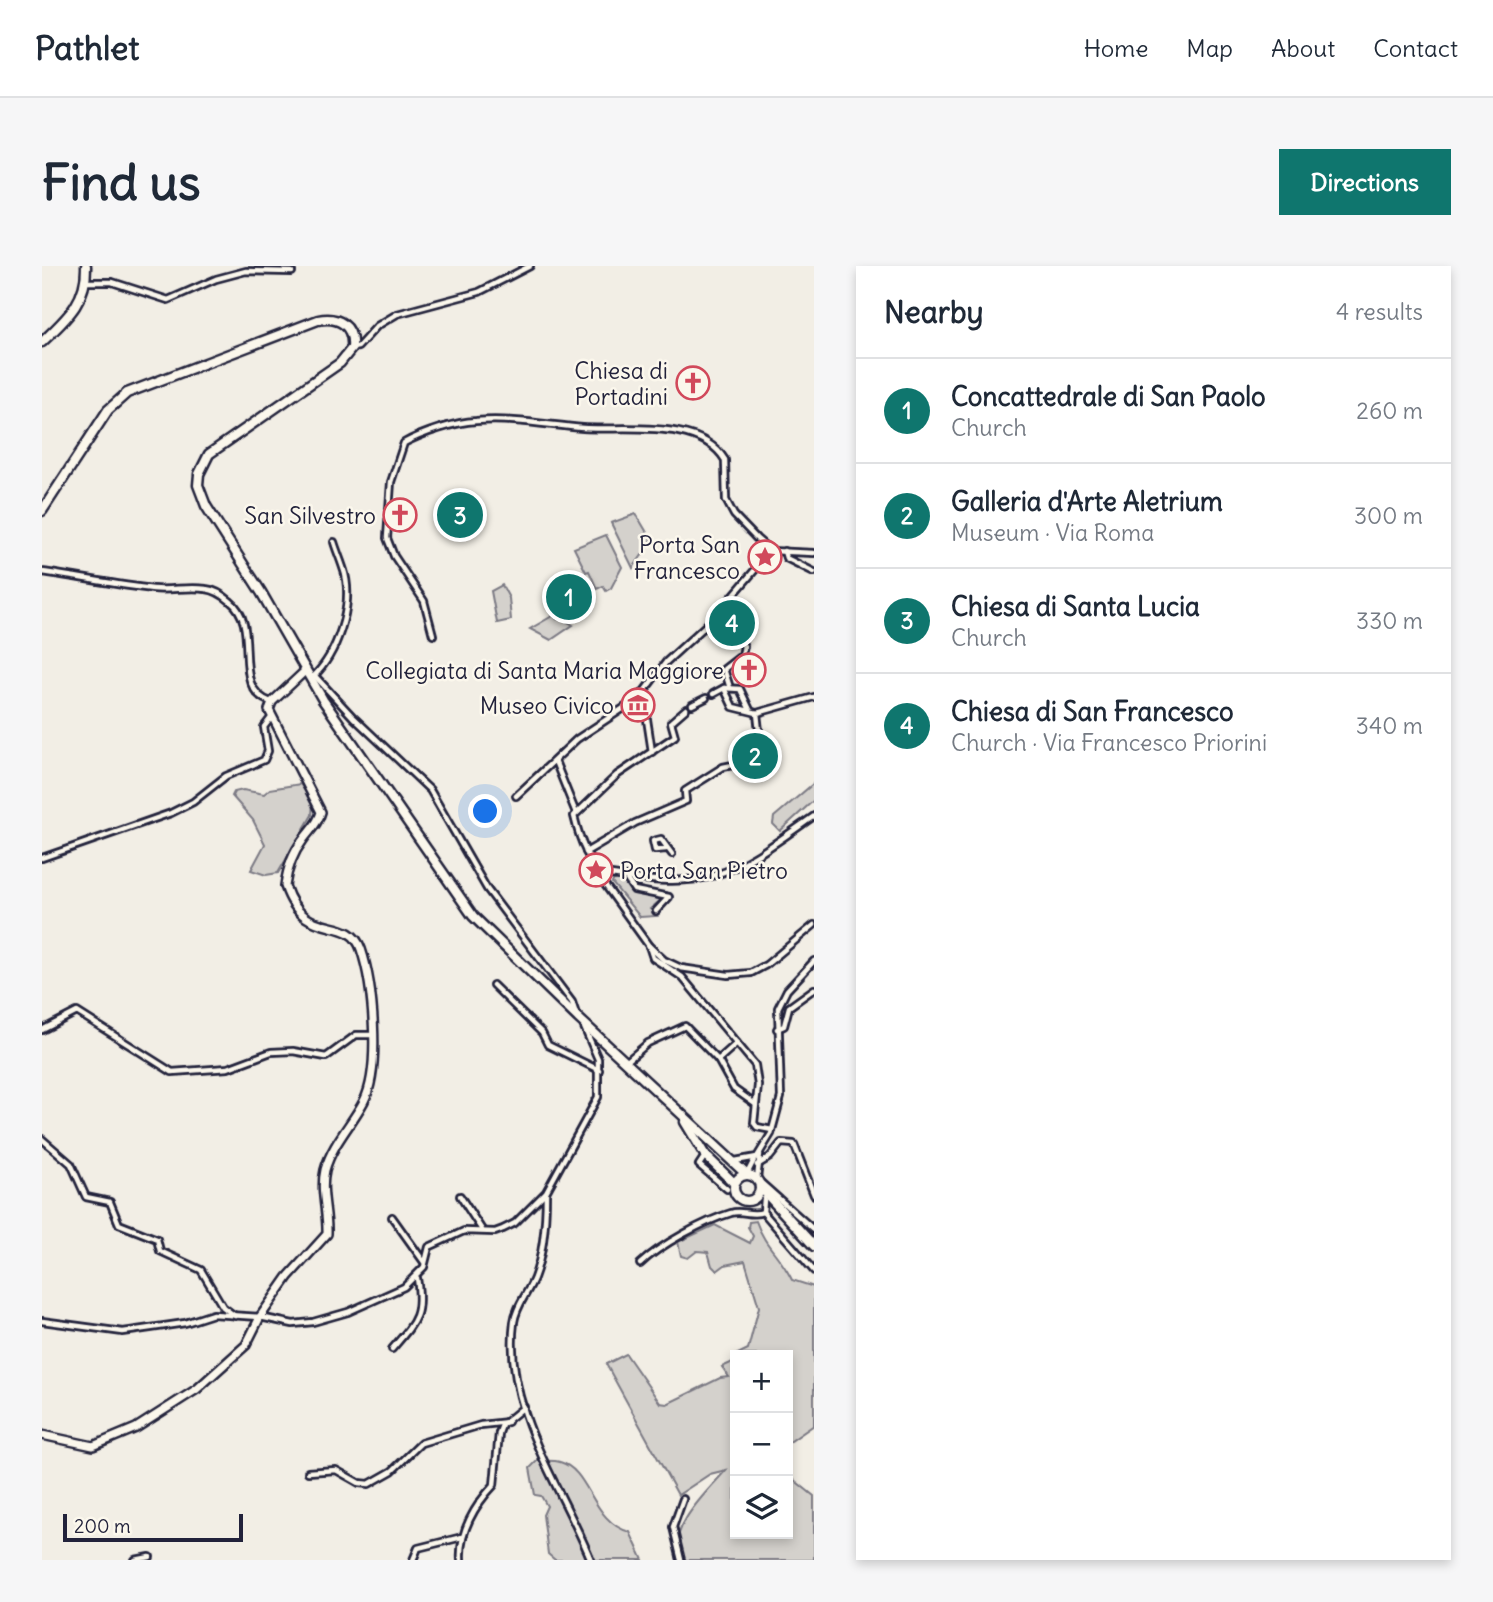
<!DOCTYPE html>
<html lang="en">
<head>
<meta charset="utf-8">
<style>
	:root { --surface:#fff; --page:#f6f6f7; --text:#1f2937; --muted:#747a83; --line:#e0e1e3; --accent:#0f766e }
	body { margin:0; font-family:Delius,sans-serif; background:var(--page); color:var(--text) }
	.controls { position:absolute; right:21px; bottom:21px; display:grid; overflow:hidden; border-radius:0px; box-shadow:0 4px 10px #0003 }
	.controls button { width:63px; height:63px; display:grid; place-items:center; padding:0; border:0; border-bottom:2px solid var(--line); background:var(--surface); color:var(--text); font:35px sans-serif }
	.scale { position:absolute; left:21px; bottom:18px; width:180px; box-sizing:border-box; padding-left:7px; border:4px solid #22223b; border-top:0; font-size:19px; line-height:24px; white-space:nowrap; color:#22223b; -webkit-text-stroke:5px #fbf7ec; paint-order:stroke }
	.you { position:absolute; left:444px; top:546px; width:24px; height:24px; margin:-18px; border:5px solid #fff; border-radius:50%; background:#1a73e8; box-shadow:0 0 0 10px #1a73e833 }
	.badge { display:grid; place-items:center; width:46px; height:46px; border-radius:50%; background:var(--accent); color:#fff; font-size:23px; font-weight:700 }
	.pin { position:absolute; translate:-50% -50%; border:4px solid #fff; box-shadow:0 2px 7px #0006 }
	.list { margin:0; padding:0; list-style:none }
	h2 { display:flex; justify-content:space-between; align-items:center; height:91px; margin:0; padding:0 28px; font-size:30px }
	h2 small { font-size:23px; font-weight:400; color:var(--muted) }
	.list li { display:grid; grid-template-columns:46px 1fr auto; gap:21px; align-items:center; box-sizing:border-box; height:105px; padding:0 28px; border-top:2px solid var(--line) }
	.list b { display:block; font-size:26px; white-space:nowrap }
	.list p { margin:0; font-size:23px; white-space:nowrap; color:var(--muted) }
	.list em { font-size:23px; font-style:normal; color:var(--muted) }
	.icon { flex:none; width:38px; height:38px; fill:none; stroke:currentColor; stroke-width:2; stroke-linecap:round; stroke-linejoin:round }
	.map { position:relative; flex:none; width:772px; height:1294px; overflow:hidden; border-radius:0px }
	header { display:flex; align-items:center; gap:42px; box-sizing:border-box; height:98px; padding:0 35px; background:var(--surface); border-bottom:2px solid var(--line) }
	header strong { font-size:33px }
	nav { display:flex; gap:38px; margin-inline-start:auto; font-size:24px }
	.intro { display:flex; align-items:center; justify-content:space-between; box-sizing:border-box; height:168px; padding:0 42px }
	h1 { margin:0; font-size:49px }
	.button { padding:18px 32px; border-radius:0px; background:var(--accent); color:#fff; font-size:24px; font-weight:700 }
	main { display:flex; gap:42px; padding:0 42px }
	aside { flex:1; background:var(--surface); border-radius:0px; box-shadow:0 4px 10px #0003 }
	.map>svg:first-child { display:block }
	.green { fill:#d4d1cc; stroke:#7b7a84; stroke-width:2 }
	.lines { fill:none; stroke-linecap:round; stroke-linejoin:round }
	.street-casing { stroke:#22223b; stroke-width:10 }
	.secondary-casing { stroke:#22223b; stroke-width:12 }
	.primary-casing { stroke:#22223b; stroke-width:13 }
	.street { stroke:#fbf7ec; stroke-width:4.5 }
	.secondary { stroke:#fbf7ec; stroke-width:7 }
	.primary { stroke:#fbf7ec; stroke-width:8 }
	.labels { text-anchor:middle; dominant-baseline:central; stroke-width:5; stroke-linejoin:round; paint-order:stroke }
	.poi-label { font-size:23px; fill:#22223b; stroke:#fbf7ec; text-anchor:end }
</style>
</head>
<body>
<header>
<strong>Pathlet</strong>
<nav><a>Home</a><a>Map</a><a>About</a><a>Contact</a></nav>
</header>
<div class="intro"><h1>Find us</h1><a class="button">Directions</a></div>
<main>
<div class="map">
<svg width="772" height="1294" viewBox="0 0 772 1294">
	<rect width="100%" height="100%" fill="#f2eee5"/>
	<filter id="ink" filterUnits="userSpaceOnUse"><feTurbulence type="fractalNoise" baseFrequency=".0143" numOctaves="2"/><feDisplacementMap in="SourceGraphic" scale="14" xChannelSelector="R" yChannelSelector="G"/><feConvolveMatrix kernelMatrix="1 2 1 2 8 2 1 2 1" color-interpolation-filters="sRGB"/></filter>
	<g filter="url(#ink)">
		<g class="green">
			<polygon points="594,248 610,275 591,302 569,257"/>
			<polygon points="564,269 580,301 569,322 564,325 561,320 555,323 547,305 544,306 532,282"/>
			<polygon points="460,319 467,332 469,354 455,357 449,325"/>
			<polygon points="512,349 515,353 519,352 531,359 509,374 488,363"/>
			<polygon points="772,517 772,534 738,565 731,558 732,551"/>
			<polygon points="258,518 271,536 270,549 236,607 224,609 209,604 223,578 211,554 190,530 192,526 201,524 222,528 228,523"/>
			<polygon points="573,612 582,614 594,623 627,627 608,643 615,650 598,651 570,617"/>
			<path d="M714 955C723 981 738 989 750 1014L772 1021V1159L746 1177V1089H694L706 1083 717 1041 703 995 683 999 675 1005 670 1000 666 986 655 985 646 992 639 990 636 976 673 959 708 977 711 970 706 961 707 956Z"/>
			<path d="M584 1088 618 1137 625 1138 678 1112 687 1111 680 1101 691 1096 693 1090V1268H746V1209L772 1230V1294H635C627 1260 663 1228 684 1204L668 1208 636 1229 564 1098Z"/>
			<path d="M495 1195C502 1195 512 1194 518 1196 548 1204 550 1257 588 1266L601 1294H513L506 1288 501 1249 505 1240 499 1230 493 1229 488 1202Z"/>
		</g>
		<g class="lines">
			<defs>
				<g id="street">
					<polyline points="44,16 70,16 126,34 174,13 204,5 250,6"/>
					<polyline points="310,82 316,81 335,60 355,48 437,26 488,0"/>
					<polyline points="742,285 744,292 772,306"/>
					<path d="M0 306C37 311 74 319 111 323 128 325 147 320 164 323 173 324 181 329 188 335 221 361 186 421 229 436"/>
					<polyline points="674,349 702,380 700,389 682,403 688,422"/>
					<path d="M391 369 382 335 352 290 345 272 349 216 362 177C380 167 413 156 434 155 470 152 505 159 541 162 582 165 658 152 683 194L684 234 692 249 715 273 729 285 772 287"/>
					<polyline points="273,410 311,451 388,524 445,623 530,736 534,748"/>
					<path d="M271 411C295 388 311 341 303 308 300 297 295 286 292 276"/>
					<polyline points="682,422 691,441 715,447"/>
					<polyline points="601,427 610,486"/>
					<polyline points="671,428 682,422 698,423 708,444"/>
					<polyline points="650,439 664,432"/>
					<polyline points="715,447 772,431"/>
					<polyline points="513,495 534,547"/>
					<polyline points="474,530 535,473 597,432 624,396 672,352 729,285"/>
					<path d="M772 550C690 608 673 625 569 609L562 611 561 616 607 680 622 694 639 702 686 709 709 707 724 699 772 659"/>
					<polyline points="624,583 613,584 611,575 619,573 630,588"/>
					<polyline points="544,586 593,557 644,535 643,525 681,501 720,493 715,447"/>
					<polyline points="0,592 129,547 151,536 184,510 222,494 226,485 222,461 229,452"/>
					<path d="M562 611C545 596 537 571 532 550L575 509 633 470 629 456 644 443"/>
					<polyline points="584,612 592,624 627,631 614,645"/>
					<polyline points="607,680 611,692 640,711 713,799 716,819 712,857 715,861 730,864"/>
					<polyline points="451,719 500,767 506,779 557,804"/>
					<polyline points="735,763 742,760 747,741 772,723"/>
					<polyline points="0,764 35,746 130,806 186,802 229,786 251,785 284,791 314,769 330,769"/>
					<polyline points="676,794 695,777"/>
					<polyline points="584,796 606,777 643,760 676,794 692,823 713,838"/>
					<polyline points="0,873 29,898 44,931 68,936 77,958 115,973 118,985 159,1004 181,1041 193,1050"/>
					<polyline points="663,890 657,899 685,923"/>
					<polyline points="693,895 715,891 729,868 739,831 736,742 745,724 772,695"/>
					<polyline points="715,899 728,891 739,877 752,878 772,929"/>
					<polyline points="705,908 713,892"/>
					<polyline points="715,913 718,888"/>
					<polyline points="717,915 772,964"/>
					<path d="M504 927C504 955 502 986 492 1012 486 1027 474 1040 472 1056 461 1142 519 1220 549 1294"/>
					<polyline points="418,930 440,964"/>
					<polyline points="722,933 721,946 772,1005"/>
					<polyline points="350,951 382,996"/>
					<path d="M598 998C618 979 662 955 689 947 700 943 709 951 721 946"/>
					<polyline points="0,1055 81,1066 143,1057 171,1048 218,1051 251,1058 271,1056 306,1046 362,1021 382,1001 387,981 422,965 453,966 461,963 473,957 504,926 556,831 556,793 542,761"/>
					<path d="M350 1083C374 1055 381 1049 375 1012"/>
					<polyline points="266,1206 294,1204 317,1217 327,1218 350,1205 379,1177 439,1159 466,1156"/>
					<polyline points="93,1294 108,1291"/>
					<polyline points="371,1294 376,1282 420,1271"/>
					<path d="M419 1294C417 1266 433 1239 452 1219L457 1167 460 1159 482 1141"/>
					<polyline points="639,1294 631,1261 641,1233"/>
				</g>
				<path id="secondary" d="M0 1169 51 1180 94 1162 155 1123 204 1079 218 1051 246 1011 285 968C286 947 278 925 283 904 290 878 310 858 322 835 339 802 331 718 319 683 306 646 263 679 243 620 245 604 251 587 261 574 268 564 276 558 279 546L227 444 230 436 263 405"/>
				<g id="primary">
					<path d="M0 76C24 53 45 36 44 0"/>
					<path d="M0 245 66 144 85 127 276 54C296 50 312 59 310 82L298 97 167 188 157 208 156 219 164 240 219 326 281 434 431 650 536 752 704 908"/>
					<polyline points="643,856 663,889 692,917"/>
					<circle cx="705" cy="922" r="13"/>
					<polyline points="718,921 772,980"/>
				</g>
			</defs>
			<use href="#street" class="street-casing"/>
			<use href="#secondary" class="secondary-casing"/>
			<use href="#primary" class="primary-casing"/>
			<use href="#street" class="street"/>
			<use href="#secondary" class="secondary"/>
			<use href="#primary" class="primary"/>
		</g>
	</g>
	<defs>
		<symbol id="church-ring" viewBox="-11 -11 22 22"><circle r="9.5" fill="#fbf7ec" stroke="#d1495b" stroke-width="1.5"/><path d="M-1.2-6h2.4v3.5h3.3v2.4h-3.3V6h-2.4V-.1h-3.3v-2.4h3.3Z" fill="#d1495b"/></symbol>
		<symbol id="sight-ring" viewBox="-11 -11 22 22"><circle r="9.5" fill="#fbf7ec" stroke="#d1495b" stroke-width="1.5"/><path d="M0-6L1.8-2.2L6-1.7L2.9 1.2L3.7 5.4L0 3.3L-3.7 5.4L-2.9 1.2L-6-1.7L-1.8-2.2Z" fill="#d1495b"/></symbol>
		<symbol id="museum-ring" viewBox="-11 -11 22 22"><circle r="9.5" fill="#fbf7ec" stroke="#d1495b" stroke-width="1.5"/><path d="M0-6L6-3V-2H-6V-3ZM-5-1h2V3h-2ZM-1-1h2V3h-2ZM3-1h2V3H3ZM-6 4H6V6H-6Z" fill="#d1495b"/></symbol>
	</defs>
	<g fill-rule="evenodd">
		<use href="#church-ring" x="632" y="98" width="38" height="38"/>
		<use href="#church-ring" x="339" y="230" width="38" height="38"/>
		<use href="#sight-ring" x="704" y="272" width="38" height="38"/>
		<use href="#church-ring" x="688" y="385" width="38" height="38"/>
		<use href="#museum-ring" x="577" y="420" width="38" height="38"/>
		<use href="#sight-ring" x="535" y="585" width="38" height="38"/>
	</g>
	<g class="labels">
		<g class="poi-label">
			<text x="626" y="104">Chiesa di<tspan x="626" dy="26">Portadini</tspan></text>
			<text x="334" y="249">San Silvestro</text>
			<text x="698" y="278">Porta San<tspan x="698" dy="26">Francesco</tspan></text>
			<text x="682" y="404">Collegiata di Santa Maria Maggiore</text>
			<text x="572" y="439">Museo Civico</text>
			<text x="578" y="604" text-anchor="start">Porta San Pietro</text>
		</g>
	</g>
</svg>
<div class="controls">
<button>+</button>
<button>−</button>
<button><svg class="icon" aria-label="layers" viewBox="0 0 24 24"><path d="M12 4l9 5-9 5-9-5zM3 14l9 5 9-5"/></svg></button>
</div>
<div class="scale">200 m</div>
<div class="you"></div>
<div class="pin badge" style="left:527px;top:331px">1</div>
<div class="pin badge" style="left:713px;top:490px">2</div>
<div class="pin badge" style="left:418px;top:249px">3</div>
<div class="pin badge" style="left:690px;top:357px">4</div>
</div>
<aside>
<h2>Nearby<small>4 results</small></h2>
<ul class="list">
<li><span class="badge">1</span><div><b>Concattedrale di San Paolo</b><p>Church</p></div><em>260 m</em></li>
<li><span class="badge">2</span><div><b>Galleria d'Arte Aletrium</b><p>Museum · Via Roma</p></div><em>300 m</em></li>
<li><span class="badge">3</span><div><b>Chiesa di Santa Lucia</b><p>Church</p></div><em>330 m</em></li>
<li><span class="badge">4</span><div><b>Chiesa di San Francesco</b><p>Church · Via Francesco Priorini</p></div><em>340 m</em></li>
</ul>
</aside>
</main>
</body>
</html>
